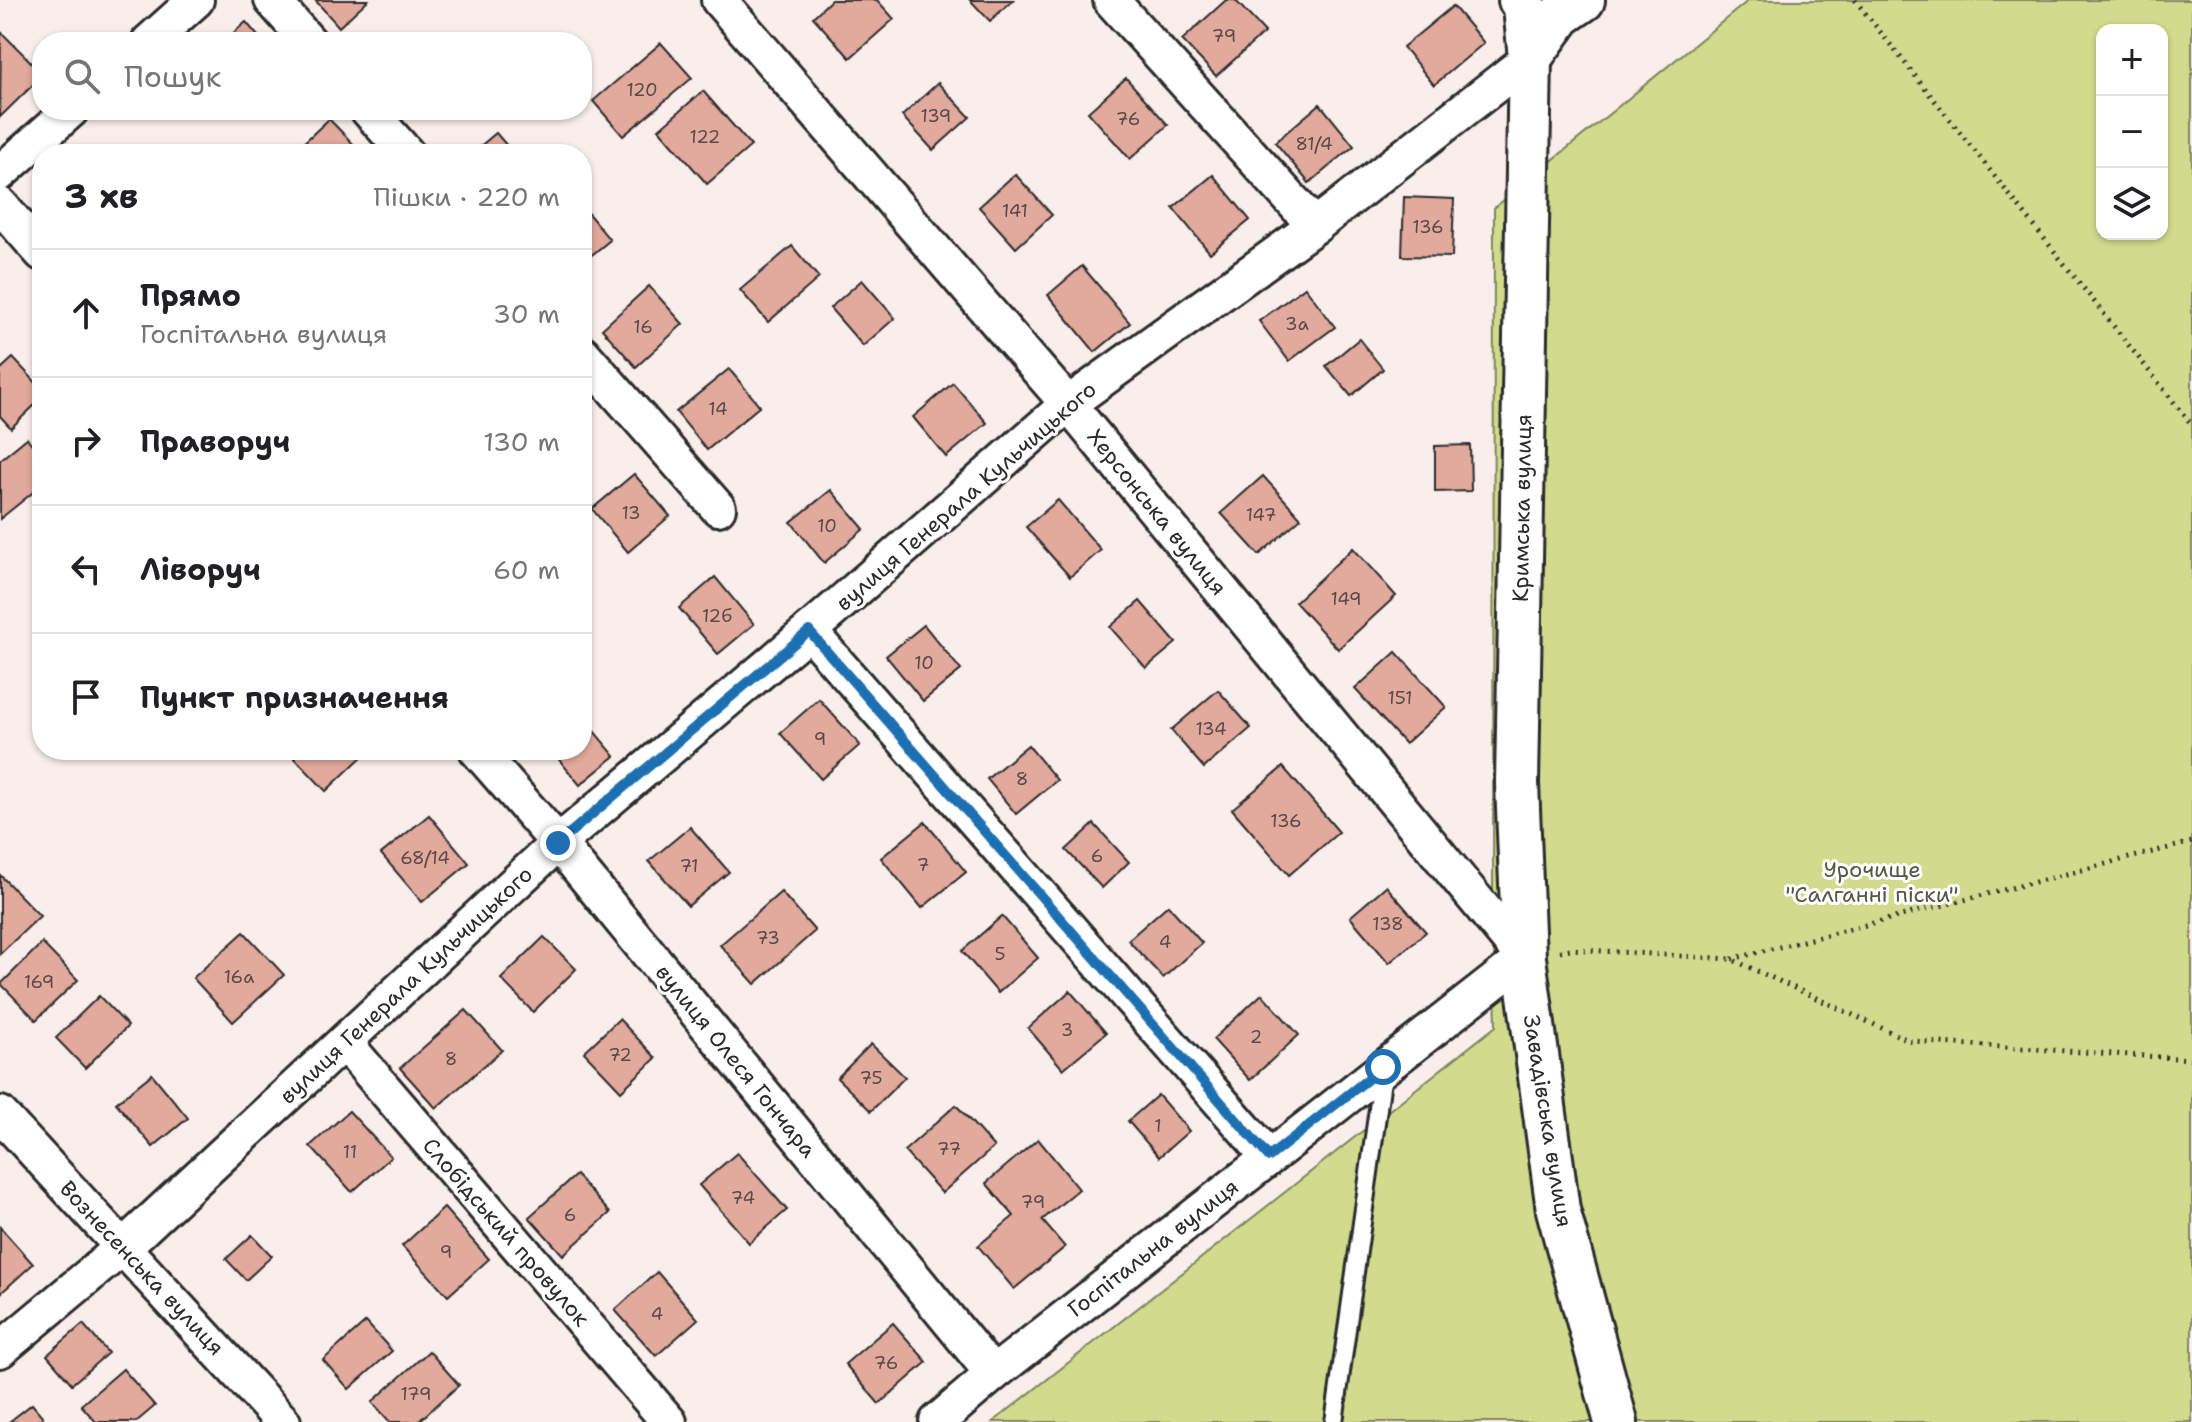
<!DOCTYPE html>
<html lang="uk">
<head>
<meta charset="utf-8">
<style>
	:root { --surface:#fff; --page:#f6f6f6; --text:#202124; --muted:#757577; --line:#e0e0e0 }
	body { margin:0; font-family:"Shantell Sans",sans-serif; background:var(--page); color:var(--text) }
	.controls { position:absolute; right:24px; top:24px; display:grid; overflow:hidden; border-radius:16px; box-shadow:0 2px 6px #0004 }
	.controls button { width:72px; height:72px; display:grid; place-items:center; padding:0; border:0; border-bottom:2px solid var(--line); background:var(--surface); color:var(--text); font:40px sans-serif }
	.stop { position:absolute; width:24px; height:24px; margin:-18px; border:6px solid #1f6fb2; border-radius:50%; background:#fff }
	.stop.end { background:#1f6fb2; border-color:#fff; box-shadow:0 2px 8px #0008 }
	.list { margin:0; padding:0; list-style:none }
	h2 { display:flex; justify-content:space-between; align-items:center; height:104px; margin:0; padding:0 32px; font-size:34px }
	h2 small { font-size:26px; font-weight:400; color:var(--muted) }
	.list li { display:grid; grid-template-columns:52px 1fr auto; gap:24px; align-items:center; box-sizing:border-box; height:128px; padding:0 32px; border-top:2px solid var(--line) }
	.list b { display:block; font-size:30px; white-space:nowrap }
	.list p { margin:0; font-size:26px; white-space:nowrap; color:var(--muted) }
	.list em { font-size:26px; font-style:normal; color:var(--muted) }
	.icon { flex:none; width:44px; height:44px; fill:none; stroke:currentColor; stroke-width:2; stroke-linecap:round; stroke-linejoin:round }
	.map { position:relative; flex:none; width:2192px; height:1422px; overflow:hidden }
	.search { position:absolute; background:var(--surface); box-shadow:0 2px 6px #0004; left:32px; top:32px; width:560px; height:88px; display:flex; align-items:center; gap:20px; box-sizing:border-box; padding:0 28px; border-radius:32px; color:var(--muted); font-size:30px }
	.panel { position:absolute; background:var(--surface); box-shadow:0 2px 6px #0004; left:32px; top:144px; width:560px; height:616px; border-radius:32px }
	.map>svg:first-child { display:block }
	.green { fill:#d0db8e; stroke:#7e835c; stroke-width:2; fill-rule:evenodd }
	.building { fill:#e2a99d; stroke:#2b2b2b; stroke-width:2 }
	.lines { fill:none; stroke-linecap:round; stroke-linejoin:round }
	.service-casing { stroke:#2b2b2b; stroke-width:22 }
	.minor-casing { stroke:#2b2b2b; stroke-width:40 }
	.tertiary-casing { stroke:#2b2b2b; stroke-width:48 }
	.path { stroke:#2b2b2b; stroke-width:5; stroke-dasharray:2 6; stroke-linecap:butt }
	.service { stroke:#fff; stroke-width:16 }
	.minor { stroke:#fff; stroke-width:34 }
	.tertiary { stroke:#fff; stroke-width:42 }
	.route { stroke:#1f6fb2; stroke-width:10 }
	.labels { text-anchor:middle; dominant-baseline:central; stroke-width:6; stroke-linejoin:round; paint-order:stroke }
	.number-label { font-size:18px; fill:#594a48 }
	.street-label { font-size:22px; fill:#2b2b2b; stroke:#fff }
	.park-label { font-size:22px; fill:#545744; stroke:#fff }
</style>
</head>
<body>
<div class="map">
<svg width="2192" height="1422" viewBox="0 0 2192 1422">
	<rect width="100%" height="100%" fill="#f9eeeb"/>
	<filter id="ink" filterUnits="userSpaceOnUse"><feTurbulence type="fractalNoise" baseFrequency=".0125" numOctaves="2"/><feDisplacementMap in="SourceGraphic" scale="16" xChannelSelector="R" yChannelSelector="G"/><feConvolveMatrix kernelMatrix="1 2 1 2 8 2 1 2 1" color-interpolation-filters="sRGB"/></filter>
	<g filter="url(#ink)">
		<path class="green" d="M1749 0H2192V1422H993L1496 1026 1493 904 1494 208ZM2102 30H2162V234H2102Z"/>
		<g class="building">
			<polygon points="315,0 368,0 339,27"/>
			<polygon points="831,0 877,0 894,19 850,58 813,17"/>
			<polygon points="970,0 1013,0 990,21"/>
			<polygon points="1226,0 1235,0 1265,32 1216,76 1182,40"/>
			<polygon points="1453,6 1484,43 1434,85 1403,47"/>
			<polygon points="246,22 263,42 223,42"/>
			<polygon points="1,32 42,73 42,76 0,117"/>
			<polygon points="661,43 692,78 623,136 593,101"/>
			<polygon points="1126,78 1168,125 1130,159 1088,112"/>
			<polygon points="938,83 970,117 933,150 902,116"/>
			<polygon points="703,91 751,146 707,184 659,129"/>
			<polygon points="1320,104 1354,146 1309,183 1275,142"/>
			<polygon points="329,119 363,154 306,154 299,147"/>
			<polygon points="496,133 514,154 471,154"/>
			<polygon points="1015,174 1052,215 1016,248 979,207"/>
			<polygon points="1213,175 1250,220 1210,253 1173,208"/>
			<polygon points="1404,197 1454,199 1452,257 1402,256"/>
			<polygon points="582,206 610,240 582,263"/>
			<polygon points="792,246 819,278 768,322 740,290"/>
			<polygon points="1082,266 1130,323 1095,352 1048,295"/>
			<polygon points="862,280 895,318 863,346 830,308"/>
			<polygon points="649,286 683,324 636,367 602,329"/>
			<polygon points="1305,287 1335,327 1289,361 1259,321"/>
			<polygon points="1359,339 1383,369 1351,396 1326,366"/>
			<polygon points="13,358 42,389 42,398 11,428 0,416 0,370"/>
			<polygon points="729,369 760,406 707,450 676,412"/>
			<polygon points="953,383 987,423 946,457 913,417"/>
			<polygon points="27,438 42,457 42,485 0,519 0,460"/>
			<polygon points="1470,445 1471,491 1435,492 1435,446"/>
			<polygon points="634,474 670,516 628,552 592,509"/>
			<polygon points="1263,476 1301,518 1259,555 1221,513"/>
			<polygon points="831,490 864,529 824,563 791,522"/>
			<polygon points="1058,500 1101,550 1070,577 1026,527"/>
			<polygon points="1353,548 1396,596 1338,649 1295,602"/>
			<polygon points="715,577 754,624 718,654 679,608"/>
			<polygon points="1140,601 1176,643 1146,668 1110,627"/>
			<polygon points="924,625 961,670 923,701 886,656"/>
			<polygon points="1396,652 1446,707 1405,744 1355,689"/>
			<polygon points="1218,690 1251,728 1204,768 1171,730"/>
			<polygon points="819,699 860,745 821,779 780,733"/>
			<polygon points="582,717 615,756 580,785 551,750 582,750"/>
			<polygon points="1028,745 1057,780 1016,814 987,779"/>
			<polygon points="287,750 369,750 326,791"/>
			<polygon points="1283,767 1339,832 1289,875 1232,809"/>
			<polygon points="429,815 469,863 422,902 381,854"/>
			<polygon points="925,822 966,872 922,908 881,858"/>
			<polygon points="1094,824 1129,862 1102,888 1066,850"/>
			<polygon points="690,827 729,872 688,906 649,861"/>
			<polygon points="0,875 40,916 0,954"/>
			<polygon points="1386,886 1426,932 1389,963 1350,917"/>
			<polygon points="781,892 815,931 755,984 720,945"/>
			<polygon points="1168,905 1202,943 1163,978 1128,940"/>
			<polygon points="1002,916 1038,958 998,993 962,951"/>
			<polygon points="244,932 284,975 233,1022 193,978"/>
			<polygon points="544,937 576,969 533,1012 501,979"/>
			<polygon points="42,943 78,980 36,1020 1,984"/>
			<polygon points="1070,991 1106,1033 1063,1069 1028,1028"/>
			<polygon points="1262,994 1299,1035 1250,1080 1213,1039"/>
			<polygon points="99,996 128,1026 85,1068 56,1038"/>
			<polygon points="466,1010 502,1050 436,1108 400,1068"/>
			<polygon points="619,1019 656,1058 621,1091 584,1052"/>
			<polygon points="871,1044 905,1077 871,1111 837,1078"/>
			<polygon points="152,1074 188,1118 153,1147 116,1103"/>
			<polygon points="1158,1095 1189,1131 1159,1157 1128,1121"/>
			<polygon points="956,1105 994,1147 942,1193 904,1151"/>
			<polygon points="349,1111 391,1157 352,1192 310,1146"/>
			<polygon points="1038,1139 1079,1189 1042,1220 1065,1247 1014,1289 978,1246 1014,1216 986,1183"/>
			<polygon points="737,1153 787,1210 749,1243 699,1185"/>
			<polygon points="576,1175 610,1213 563,1255 529,1217"/>
			<polygon points="444,1208 489,1259 448,1296 402,1246"/>
			<polygon points="0,1227 33,1264 0,1294"/>
			<polygon points="252,1235 272,1256 246,1280 226,1259"/>
			<polygon points="657,1272 698,1319 656,1356 615,1310"/>
			<polygon points="366,1322 392,1351 349,1389 323,1360"/>
			<polygon points="893,1323 927,1362 879,1404 845,1364"/>
			<polygon points="83,1324 108,1353 72,1384 47,1355"/>
			<polygon points="429,1351 459,1385 418,1422 390,1422 372,1402"/>
			<polygon points="123,1369 155,1406 136,1422 96,1422 81,1405"/>
			<polygon points="32,1404 43,1417 36,1422 9,1422"/>
		</g>
		<g class="lines">
			<defs>
				<polyline id="service" points="1334,1422 1383,1073"/>
				<g id="minor">
					<polyline points="272,0 309,42"/>
					<polyline points="719,0 1068,404 1524,958 993,1374 937,1422"/>
					<polyline points="1111,0 1315,226"/>
					<polyline points="149,42 196,0"/>
					<polyline points="368,110 407,154"/>
					<polyline points="0,173 71,110"/>
					<polyline points="0,205 42,253"/>
					<polyline points="582,353 718,508"/>
					<polyline points="809,631 1269,1157"/>
					<polyline points="477,750 558,843 993,1374"/>
					<polyline points="344,1042 669,1422"/>
					<polyline points="0,1114 283,1422"/>
					<polyline points="0,1350 122,1248 558,843 809,631 1068,404 1315,226 1530,58"/>
				</g>
				<g id="tertiary">
					<polyline points="1520,0 1525,7 1530,58 1517,783 1524,958 1558,1210 1616,1422"/>
					<polyline points="1530,58 1561,15 1583,0"/>
				</g>
			</defs>
			<use href="#service" class="service-casing"/>
			<use href="#minor" class="minor-casing"/>
			<use href="#tertiary" class="tertiary-casing"/>
			<g class="path">
				<polyline points="1855,0 2192,425"/>
				<polyline points="1560,951 1570,949 1731,959 1910,1041 2192,1059"/>
				<polyline points="1732,959 2192,842"/>
			</g>
			<use href="#service" class="service"/>
			<use href="#minor" class="minor"/>
			<use href="#tertiary" class="tertiary"/>
		</g>
	</g>
	<g class="lines" filter="url(#ink)">
		<polyline class="route" points="558,843 809,631 1269,1157 1383,1067"/>
	</g>
	<g class="labels">
		<g class="number-label">
			<text x="1224" y="36">79</text>
			<text x="642" y="90">120</text>
			<text x="936" y="116">139</text>
			<text x="1128" y="119">76</text>
			<text x="705" y="137">122</text>
			<text x="1314" y="144">81/4</text>
			<text x="1015" y="211">141</text>
			<text x="1428" y="227">136</text>
			<text x="1297" y="324">3а</text>
			<text x="643" y="327">16</text>
			<text x="718" y="409">14</text>
			<text x="631" y="513">13</text>
			<text x="1261" y="515">147</text>
			<text x="827" y="526">10</text>
			<text x="1346" y="599">149</text>
			<text x="717" y="616">12б</text>
			<text x="924" y="663">10</text>
			<text x="1400" y="698">151</text>
			<text x="1211" y="729">134</text>
			<text x="820" y="739">9</text>
			<text x="1022" y="779">8</text>
			<text x="1286" y="821">136</text>
			<text x="1097" y="856">6</text>
			<text x="425" y="858">68/14</text>
			<text x="923" y="865">7</text>
			<text x="689" y="866">71</text>
			<text x="1388" y="924">138</text>
			<text x="768" y="938">73</text>
			<text x="1165" y="942">4</text>
			<text x="1000" y="954">5</text>
			<text x="239" y="977">16а</text>
			<text x="39" y="982">169</text>
			<text x="1067" y="1030">3</text>
			<text x="1256" y="1037">2</text>
			<text x="620" y="1055">72</text>
			<text x="451" y="1059">8</text>
			<text x="871" y="1078">75</text>
			<text x="1158" y="1126">1</text>
			<text x="949" y="1149">77</text>
			<text x="350" y="1152">11</text>
			<text x="743" y="1198">74</text>
			<text x="1033" y="1202">79</text>
			<text x="570" y="1215">6</text>
			<text x="446" y="1252">9</text>
			<text x="657" y="1314">4</text>
			<text x="886" y="1363">76</text>
			<text x="416" y="1394">179</text>
		</g>
		<g class="street-label">
			<text transform="translate(966 496) rotate(-41)">вулиця Генерала Кульчицького</text>
			<text transform="translate(1522 508) rotate(-89)">Кримська вулиця</text>
			<text transform="translate(1157 512) rotate(51)">Херсонська вулиця</text>
			<text transform="translate(406 985) rotate(-43)">вулиця Генерала Кульчицького</text>
			<text transform="translate(736 1061) rotate(51)">вулиця Олеся Гончара</text>
			<text transform="translate(1548 1121) rotate(81)">Завадівська вулиця</text>
			<text transform="translate(506 1232) rotate(49)">Слобідський провулок</text>
			<text transform="translate(1153 1248) rotate(-38)">Госпітальна вулиця</text>
			<text transform="translate(142 1268) rotate(47)">Вознесенська вулиця</text>
		</g>
		<g class="park-label">
			<text x="1872" y="869">Урочище<tspan x="1872" dy="25">"Салганні піски"</tspan></text>
		</g>
	</g>
</svg>
<div class="controls">
<button>+</button>
<button>−</button>
<button><svg class="icon" aria-label="layers" viewBox="0 0 24 24"><path d="M12 4l9 5-9 5-9-5zM3 14l9 5 9-5"/></svg></button>
</div>
<div class="stop" style="left:1383px;top:1067px"></div>
<div class="stop end" style="left:558px;top:843px"></div>
<div class="search"><svg class="icon" aria-label="search" viewBox="0 0 24 24"><circle cx="10" cy="10" r="6"/><path d="M15 15l6 6"/></svg>Пошук</div>
<section class="panel">
<h2>3 хв<small>Пішки · 220 m</small></h2>
<ul class="list">
<li><svg class="icon" aria-label="ahead" viewBox="0 0 24 24"><path d="M12 20V5M6 11l6-6 6 6"/></svg><div><b>Прямо</b><p>Госпітальна вулиця</p></div><em>30 m</em></li>
<li><svg class="icon" aria-label="right" viewBox="0 0 24 24"><path d="M7 20v-9h11M14 6l5 5-5 5"/></svg><div><b>Праворуч</b></div><em>130 m</em></li>
<li><svg class="icon" aria-label="left" viewBox="0 0 24 24"><path d="M17 20v-9H6M10 6l-5 5 5 5"/></svg><div><b>Ліворуч</b></div><em>60 m</em></li>
<li><svg class="icon" aria-label="arrive" viewBox="0 0 24 24"><path d="M6 21V4h12l-3 4 3 4H6"/></svg><div><b>Пункт призначення</b></div></li>
</ul>
</section>
</div>
</body>
</html>
